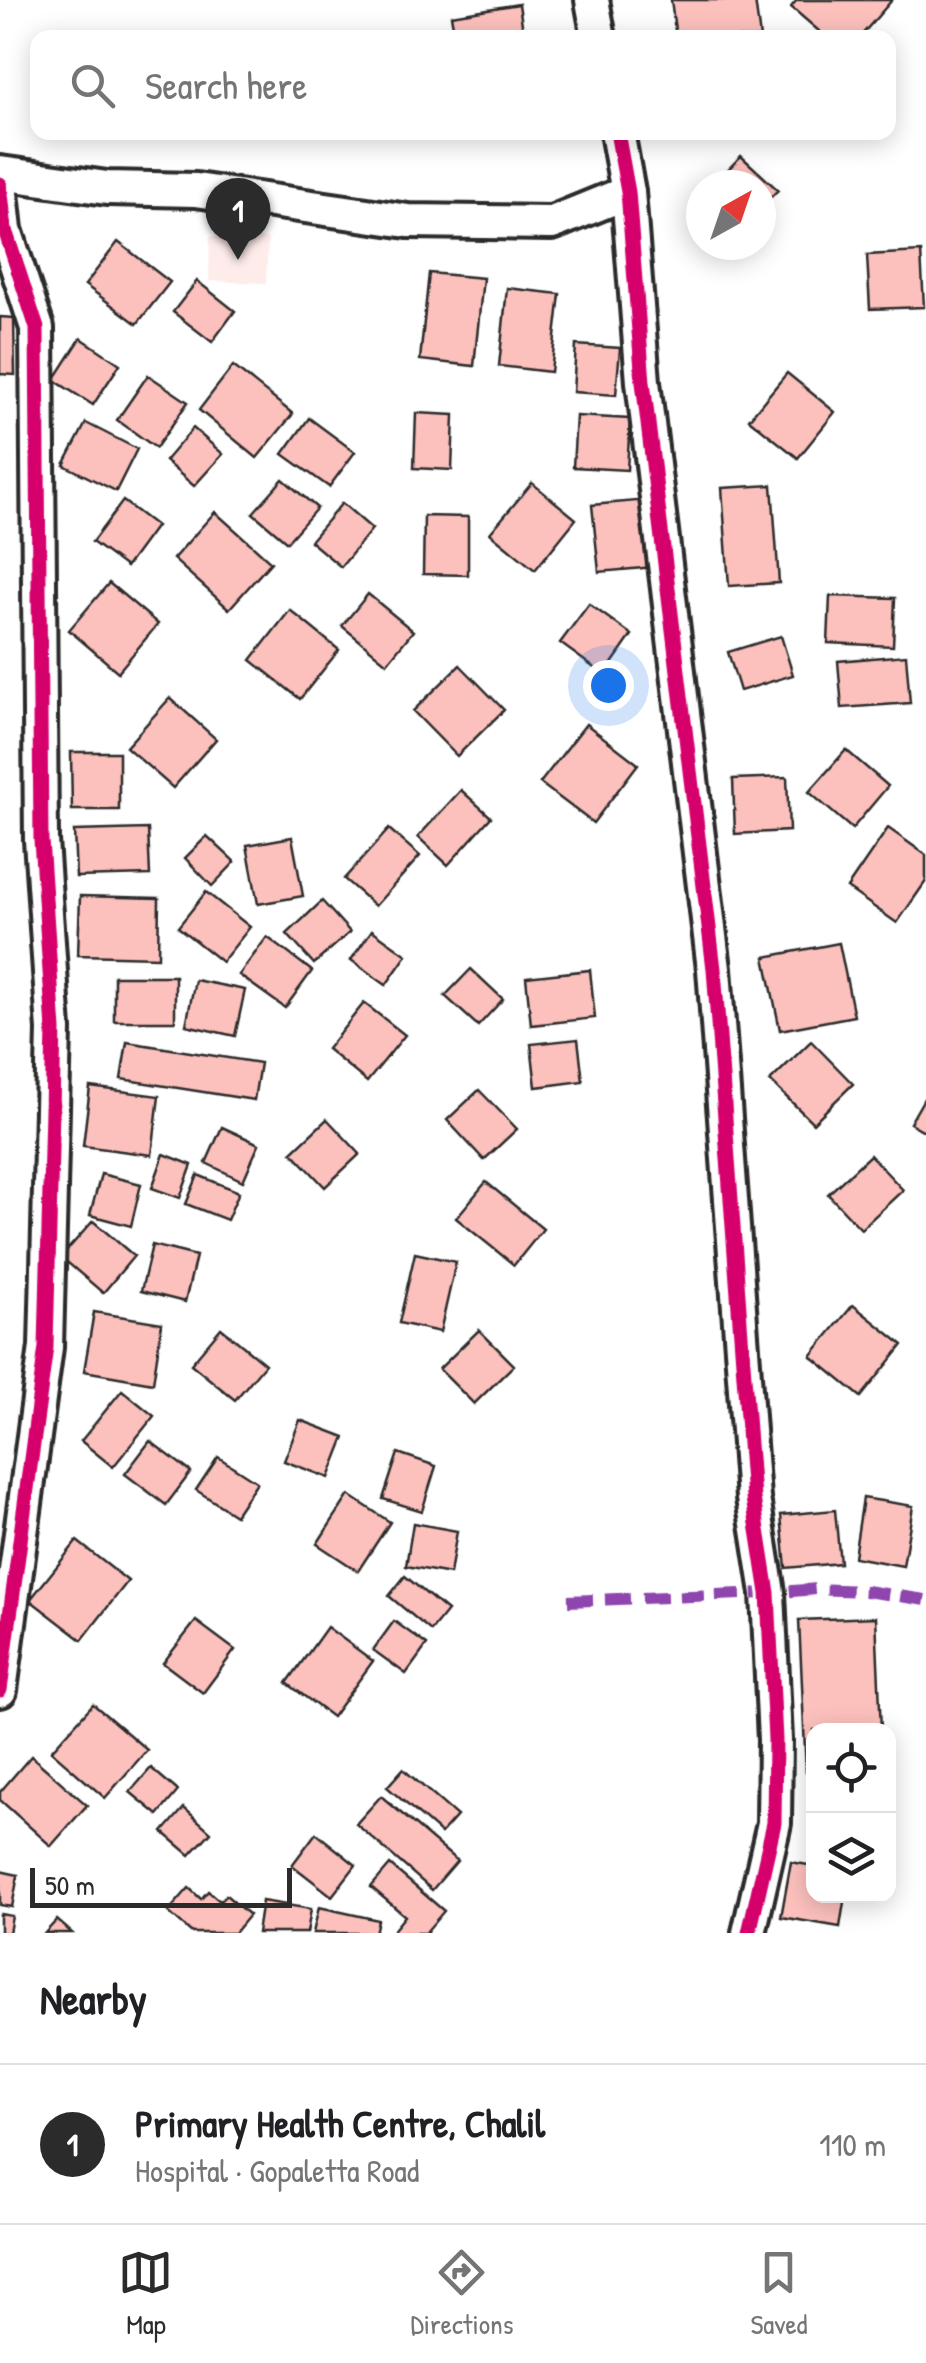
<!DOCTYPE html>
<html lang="en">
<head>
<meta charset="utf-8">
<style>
	:root { --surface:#fff; --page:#f2f2f2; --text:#202124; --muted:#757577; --line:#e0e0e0; --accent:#2b2b2b }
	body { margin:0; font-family:"Patrick Hand",sans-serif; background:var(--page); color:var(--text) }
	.controls { position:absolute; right:30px; bottom:30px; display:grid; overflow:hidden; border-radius:20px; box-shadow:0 5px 25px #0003 }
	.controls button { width:90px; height:90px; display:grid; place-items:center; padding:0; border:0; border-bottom:2px solid var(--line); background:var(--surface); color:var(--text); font:50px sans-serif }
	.compass { position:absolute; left:686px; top:170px; width:90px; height:90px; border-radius:50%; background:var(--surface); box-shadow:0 5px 25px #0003; rotate:40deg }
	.scale { position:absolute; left:30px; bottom:25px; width:262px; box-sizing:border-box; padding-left:10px; border:5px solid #2b2b2b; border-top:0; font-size:28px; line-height:35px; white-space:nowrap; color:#2b2b2b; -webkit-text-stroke:8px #fff; paint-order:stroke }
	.you { position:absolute; left:608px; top:685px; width:35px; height:35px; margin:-25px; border:8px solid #fff; border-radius:50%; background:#1a73e8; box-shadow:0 0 0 15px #1a73e833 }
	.badge { display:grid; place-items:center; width:65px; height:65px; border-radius:50%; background:var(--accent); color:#fff; font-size:32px; font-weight:700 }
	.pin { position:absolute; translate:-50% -82px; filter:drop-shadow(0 2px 5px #0008) }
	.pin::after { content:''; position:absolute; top:52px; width:35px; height:30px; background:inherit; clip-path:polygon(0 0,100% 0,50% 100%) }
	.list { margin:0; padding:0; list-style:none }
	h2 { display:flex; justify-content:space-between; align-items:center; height:130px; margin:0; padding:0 40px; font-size:42px }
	h2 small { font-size:32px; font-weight:400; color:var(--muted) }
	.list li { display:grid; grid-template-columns:65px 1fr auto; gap:30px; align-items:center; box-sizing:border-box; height:160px; padding:0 40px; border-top:2px solid var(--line) }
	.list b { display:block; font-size:38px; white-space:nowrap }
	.list p { margin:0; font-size:32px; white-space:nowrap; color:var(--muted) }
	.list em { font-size:32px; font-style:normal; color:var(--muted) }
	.icon { flex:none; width:55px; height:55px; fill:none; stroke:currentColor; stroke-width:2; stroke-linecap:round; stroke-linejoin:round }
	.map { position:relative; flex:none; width:926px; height:1933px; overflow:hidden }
	.search { position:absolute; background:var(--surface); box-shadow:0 5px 25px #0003; left:30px; right:30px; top:30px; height:110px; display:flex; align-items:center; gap:25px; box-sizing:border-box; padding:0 35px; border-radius:20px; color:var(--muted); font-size:38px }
	.sheet { height:290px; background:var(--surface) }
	nav { display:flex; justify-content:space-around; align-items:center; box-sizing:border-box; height:140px; border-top:2px solid var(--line); background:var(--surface); font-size:28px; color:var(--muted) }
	nav a { display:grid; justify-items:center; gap:5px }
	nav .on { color:var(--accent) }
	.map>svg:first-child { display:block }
	.built { fill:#feeceb }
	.building { fill:#fdc1bd; stroke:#2b2b2b; stroke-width:2.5 }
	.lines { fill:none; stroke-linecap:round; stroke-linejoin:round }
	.minor-casing { stroke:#2b2b2b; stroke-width:40 }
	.minor { stroke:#fff; stroke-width:32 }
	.quiet { stroke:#8e44ad; stroke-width:12; stroke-dasharray:25 12; stroke-linecap:butt }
	.cycleway-casing { stroke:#fff; stroke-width:21 }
	.cycleway { stroke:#d6006c; stroke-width:15 }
</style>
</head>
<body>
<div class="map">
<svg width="926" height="1933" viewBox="0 0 926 1933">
	<rect width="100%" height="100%" fill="#fff"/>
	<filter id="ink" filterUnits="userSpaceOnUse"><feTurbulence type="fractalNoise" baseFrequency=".01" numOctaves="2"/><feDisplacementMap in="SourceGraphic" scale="20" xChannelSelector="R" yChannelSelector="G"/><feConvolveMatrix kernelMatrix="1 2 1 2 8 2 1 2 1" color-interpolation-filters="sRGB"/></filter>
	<g filter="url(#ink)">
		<polygon class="built" points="210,236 268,238 266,283 209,281"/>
		<g class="building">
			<polygon points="671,0 755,0 760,38 676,38"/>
			<polygon points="797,0 892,0 859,38 827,38 791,7"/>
			<polygon points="519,4 524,38 455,38 451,15"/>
			<polygon points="741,156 778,190 761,207 761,185 713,185"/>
			<polygon points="118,242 170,282 137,324 85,285"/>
			<polygon points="921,252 924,307 870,309 867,255"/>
			<polygon points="429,273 483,278 474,366 420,360"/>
			<polygon points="197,281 235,311 212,342 173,312"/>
			<polygon points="507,288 560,294 551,372 499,366"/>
			<polygon points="0,317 14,318 15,375 0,374"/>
			<polygon points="81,338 120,364 93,405 54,380"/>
			<polygon points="576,345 620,348 616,395 573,392"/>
			<polygon points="233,366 293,414 257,458 199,410"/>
			<polygon points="787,373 835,412 798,458 749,419"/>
			<polygon points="148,375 188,402 156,448 117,420"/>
			<polygon points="416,413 454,415 452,470 414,468"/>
			<polygon points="576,416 630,419 627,470 573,467"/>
			<polygon points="309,418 355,452 329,487 283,454"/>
			<polygon points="86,423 137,449 116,491 64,465"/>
			<polygon points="193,428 223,454 194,486 165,461"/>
			<polygon points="283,479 317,508 287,542 253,513"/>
			<polygon points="532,483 576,519 535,570 490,533"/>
			<polygon points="772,485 779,583 729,586 722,488"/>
			<polygon points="647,500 654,567 599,572 592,505"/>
			<polygon points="123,501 156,526 126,567 92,542"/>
			<polygon points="342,503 372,529 341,567 310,541"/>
			<polygon points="215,512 271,562 229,609 173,559"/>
			<polygon points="424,516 468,517 468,575 423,574"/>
			<polygon points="109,583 158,624 118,672 69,630"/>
			<polygon points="368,594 413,631 387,663 342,626"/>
			<polygon points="830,596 895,598 893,646 828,643"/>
			<polygon points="589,604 632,635 604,675 560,643"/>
			<polygon points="290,610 339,650 300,699 251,660"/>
			<polygon points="781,636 793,675 740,691 728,652"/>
			<polygon points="906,655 910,703 842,708 838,661"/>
			<polygon points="460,665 504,710 457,756 413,711"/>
			<polygon points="170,698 216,739 173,788 126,747"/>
			<polygon points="586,724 638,764 593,823 540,783"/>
			<polygon points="846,750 888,786 852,829 809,792"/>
			<polygon points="71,752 119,752 119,810 72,810"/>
			<polygon points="787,777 789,831 735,834 733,779"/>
			<polygon points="461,790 491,817 448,865 418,837"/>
			<polygon points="888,828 926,855 926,881 897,923 847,888"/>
			<polygon points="148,829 150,875 76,877 74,831"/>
			<polygon points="389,829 420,856 375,906 344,879"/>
			<polygon points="207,836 235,862 212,886 185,858"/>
			<polygon points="292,837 303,896 258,904 247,845"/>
			<polygon points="206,892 250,927 222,962 178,927"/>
			<polygon points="80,896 159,898 158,957 78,955"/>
			<polygon points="322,901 350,932 314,964 287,934"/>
			<polygon points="372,930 407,955 386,985 351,960"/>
			<polygon points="267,937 312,971 285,1008 239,975"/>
			<polygon points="839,943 854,1016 780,1030 765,957"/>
			<polygon points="471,969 503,999 478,1026 445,996"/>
			<polygon points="590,970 595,1018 531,1025 526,977"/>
			<rect x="114" y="976" width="61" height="45"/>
			<polygon points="195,980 245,990 235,1036 186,1025"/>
			<polygon points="364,1003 405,1035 367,1082 327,1049"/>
			<polygon points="578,1039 583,1081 536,1087 531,1044"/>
			<polygon points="811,1041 853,1084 813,1123 770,1081"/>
			<polygon points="127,1042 260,1063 254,1100 121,1079"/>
			<polygon points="90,1087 159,1096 152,1155 83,1146"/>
			<polygon points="479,1090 517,1129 484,1160 447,1120"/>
			<polygon points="926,1095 926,1132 910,1123"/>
			<polygon points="327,1119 360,1154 325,1187 292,1152"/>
			<polygon points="222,1127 259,1144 243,1181 206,1163"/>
			<polygon points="164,1154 192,1165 180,1198 152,1188"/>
			<polygon points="870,1155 903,1190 861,1229 828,1194"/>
			<polygon points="101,1174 141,1184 131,1226 90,1215"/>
			<polygon points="198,1175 239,1192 227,1220 186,1204"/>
			<polygon points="486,1182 543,1229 514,1265 456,1218"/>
			<polygon points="93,1221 134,1256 103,1293 61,1257"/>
			<polygon points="152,1245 196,1256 185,1302 141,1291"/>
			<polygon points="415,1253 456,1262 440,1332 399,1323"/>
			<polygon points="853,1305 903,1345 861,1397 811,1356"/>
			<polygon points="94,1312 162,1323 153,1383 84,1371"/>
			<polygon points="221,1328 265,1364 235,1400 191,1364"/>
			<polygon points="479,1330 514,1365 474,1404 439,1369"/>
			<polygon points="122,1390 154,1416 113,1467 81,1441"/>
			<polygon points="300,1420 345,1437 329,1478 284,1461"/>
			<polygon points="150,1441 191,1472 166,1505 125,1474"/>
			<polygon points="398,1453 436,1466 422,1511 383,1499"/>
			<polygon points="218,1457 257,1482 235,1515 196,1490"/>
			<polygon points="349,1495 390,1522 358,1571 317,1544"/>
			<polygon points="863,1498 913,1506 903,1566 854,1557"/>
			<polygon points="835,1510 840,1563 786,1568 781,1515"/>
			<polygon points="413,1523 457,1531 450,1574 406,1566"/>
			<polygon points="77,1541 128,1581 82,1640 30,1600"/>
			<polygon points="405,1576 447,1611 431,1631 389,1596"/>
			<polygon points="876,1617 881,1730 814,1730 814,1772 806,1772 799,1620"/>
			<polygon points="196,1621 235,1650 203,1693 163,1663"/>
			<polygon points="394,1621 427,1645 406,1674 373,1650"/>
			<polygon points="327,1627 373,1661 332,1717 287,1683"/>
			<polygon points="93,1704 147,1750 105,1798 51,1751"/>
			<polygon points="31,1756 87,1805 51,1846 0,1800 0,1792"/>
			<polygon points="151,1768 178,1791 158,1815 130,1792"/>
			<polygon points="403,1769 457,1816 441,1834 387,1787"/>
			<polygon points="381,1796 457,1861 432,1890 356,1824"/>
			<polygon points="184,1808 211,1832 190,1855 163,1832"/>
			<polygon points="316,1833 356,1865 332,1896 292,1865"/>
			<polygon points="791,1862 814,1866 814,1896 845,1896 840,1927 781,1917"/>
			<polygon points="390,1865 444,1911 426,1932 428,1933 391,1933 405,1916 371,1887"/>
			<polygon points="0,1871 18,1875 12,1907 0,1905"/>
			<polygon points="189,1888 201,1899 208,1891 220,1901 226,1895 249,1915 234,1933 192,1933 168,1912"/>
			<polygon points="262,1901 311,1909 307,1933 257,1933"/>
			<polygon points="319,1907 378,1920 375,1933 313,1933"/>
			<polygon points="0,1914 12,1916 9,1933 0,1933"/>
			<polygon points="57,1920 72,1933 45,1933"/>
		</g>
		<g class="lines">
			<defs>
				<g id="minor">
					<polyline points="592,0 599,38"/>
					<polyline points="617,132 628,192 643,382 714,969 753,1498 768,1593 775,1740 774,1823 749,1933"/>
					<polyline points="0,173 107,188 196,190 408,221 552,223 628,192"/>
					<polyline points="0,184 5,230 37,328 41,840 54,1030 46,1347 0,1690"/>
				</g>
			</defs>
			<use href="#minor" class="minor-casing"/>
			<use href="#minor" class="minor"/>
			<polyline class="quiet" points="568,1601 768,1593 816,1589 866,1591 926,1600"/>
			<defs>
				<g id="cycleway">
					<polyline points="617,132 628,192 643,382 714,969 753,1498 768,1593 775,1740 774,1823 749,1933"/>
					<polyline points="0,184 5,230 37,328 41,840 54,1030 46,1347 0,1690"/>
				</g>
			</defs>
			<use href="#cycleway" class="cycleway-casing"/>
			<use href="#cycleway" class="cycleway"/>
		</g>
	</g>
</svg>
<div class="controls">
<button><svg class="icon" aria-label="locate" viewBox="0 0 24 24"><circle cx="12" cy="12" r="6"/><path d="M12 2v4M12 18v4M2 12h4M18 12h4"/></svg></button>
<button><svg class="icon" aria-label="layers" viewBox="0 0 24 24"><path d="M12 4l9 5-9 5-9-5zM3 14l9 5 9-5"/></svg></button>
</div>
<svg class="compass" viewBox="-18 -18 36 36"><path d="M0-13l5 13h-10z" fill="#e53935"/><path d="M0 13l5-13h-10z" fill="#757577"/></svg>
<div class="scale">50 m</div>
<div class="you"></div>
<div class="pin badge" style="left:238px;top:260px">1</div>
<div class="search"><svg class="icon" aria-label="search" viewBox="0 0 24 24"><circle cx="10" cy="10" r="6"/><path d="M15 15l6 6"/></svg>Search here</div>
</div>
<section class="sheet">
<h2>Nearby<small></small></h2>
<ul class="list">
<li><span class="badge">1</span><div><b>Primary Health Centre, Chalil</b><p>Hospital · Gopaletta Road</p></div><em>110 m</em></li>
</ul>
</section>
<nav>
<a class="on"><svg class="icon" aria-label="map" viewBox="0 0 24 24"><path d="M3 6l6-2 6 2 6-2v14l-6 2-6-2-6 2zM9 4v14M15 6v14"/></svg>Map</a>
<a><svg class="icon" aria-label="directions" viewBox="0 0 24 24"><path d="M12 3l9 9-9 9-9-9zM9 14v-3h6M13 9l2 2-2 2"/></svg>Directions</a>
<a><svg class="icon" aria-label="saved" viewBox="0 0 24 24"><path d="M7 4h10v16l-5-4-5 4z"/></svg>Saved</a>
</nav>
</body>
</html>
